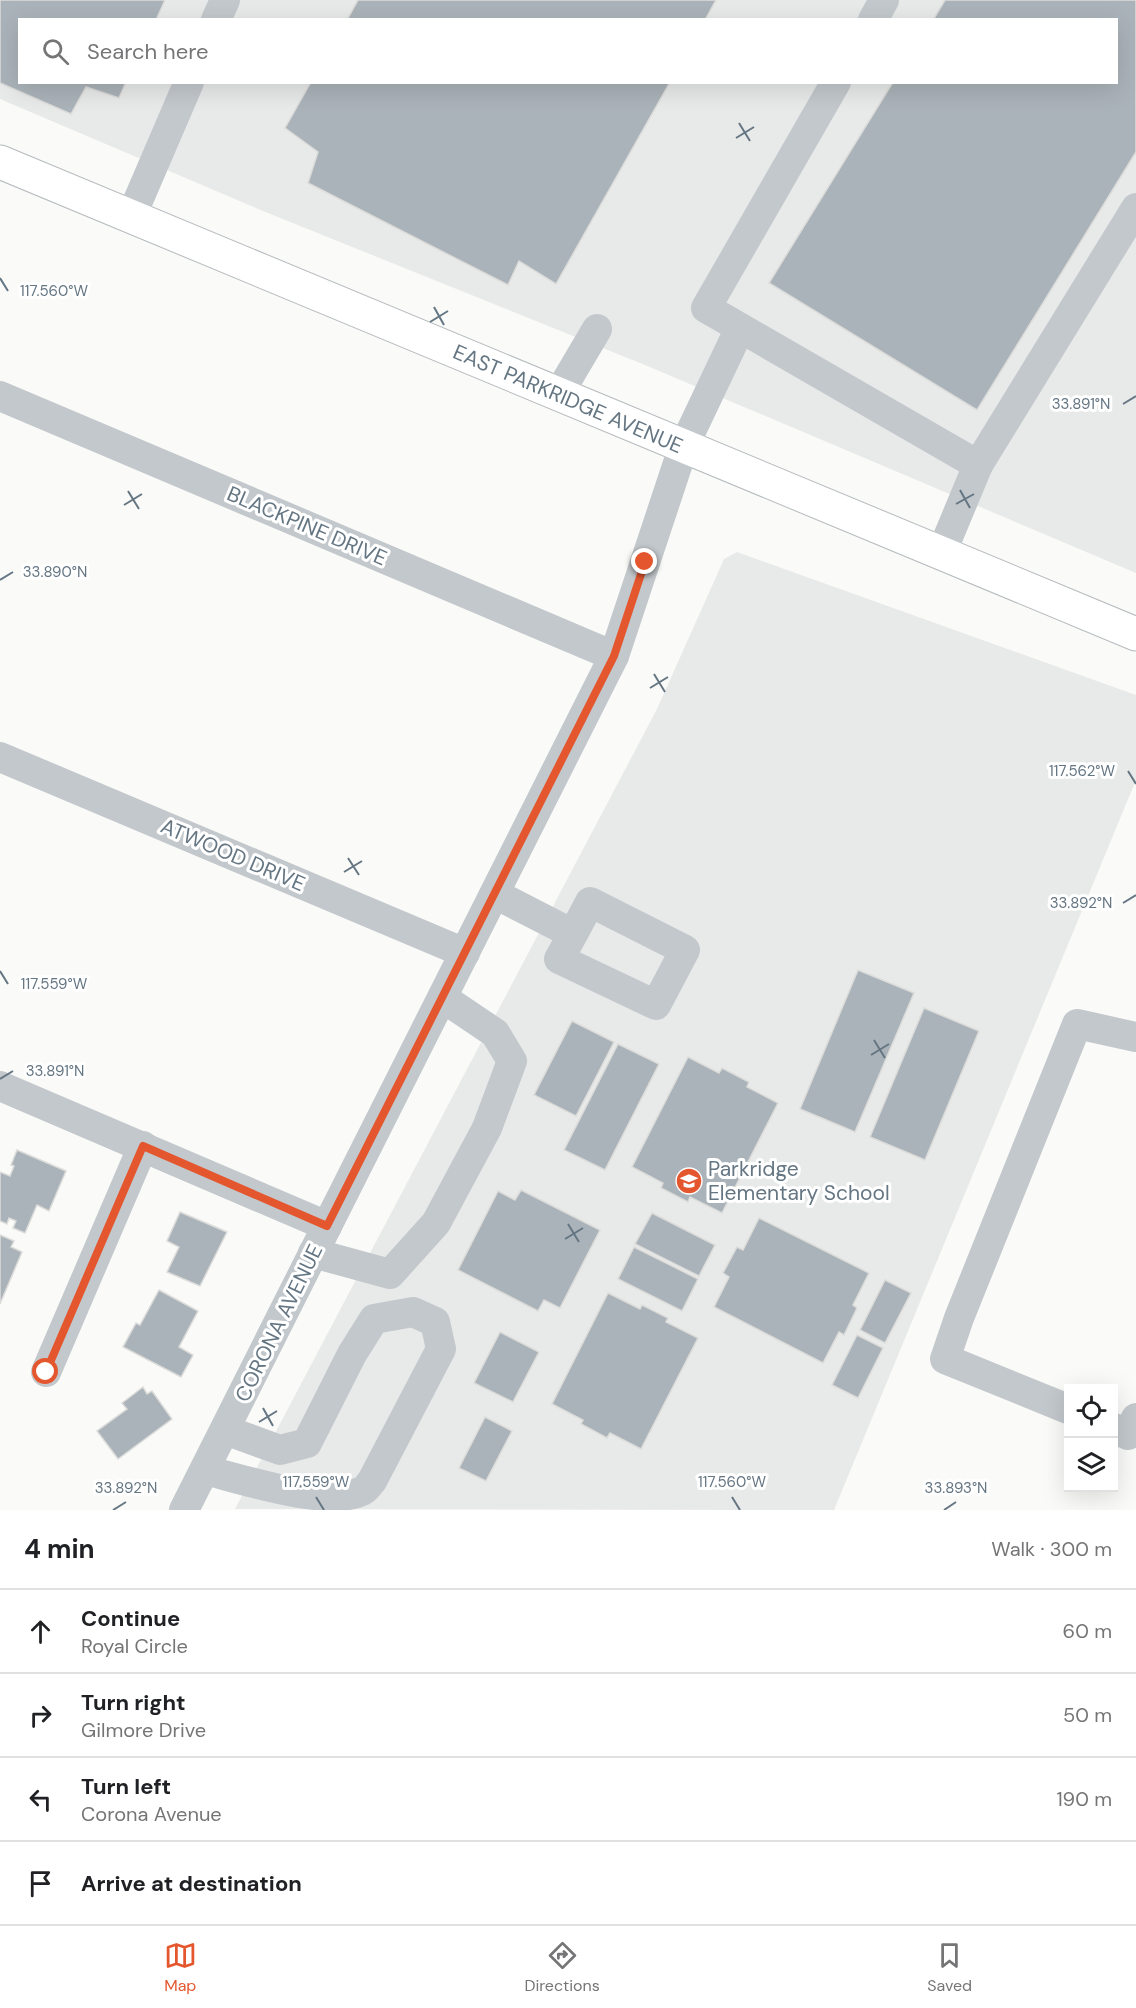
<!DOCTYPE html>
<html lang="en">
<head>
<meta charset="utf-8">
<style>
	:root { --surface:#fff; --page:#f2f2f2; --text:#202124; --muted:#757577; --line:#e0e0e0; --accent:#e4572e }
	body { margin:0; font-family:"DM Sans",sans-serif; background:var(--page); color:var(--text) }
	.controls { position:absolute; right:18px; bottom:18px; display:grid; overflow:hidden; border-radius:0px; box-shadow:0 6px 24px #0002 }
	.controls button { width:54px; height:54px; display:grid; place-items:center; padding:0; border:0; border-bottom:2px solid var(--line); background:var(--surface); color:var(--text); font:30px sans-serif }
	.stop { position:absolute; width:18px; height:18px; margin:-14px; border:4px solid #e4572e; border-radius:50%; background:#fff }
	.stop.end { background:#e4572e; border-color:#fff; box-shadow:0 2px 6px #0008 }
	.list { margin:0; padding:0; list-style:none }
	h2 { display:flex; justify-content:space-between; align-items:center; height:78px; margin:0; padding:0 24px; font-size:26px }
	h2 small { font-size:20px; font-weight:400; color:var(--muted) }
	.list li { display:grid; grid-template-columns:39px 1fr auto; gap:18px; align-items:center; box-sizing:border-box; height:84px; padding:0 24px; border-top:2px solid var(--line) }
	.list b { display:block; font-size:22px; white-space:nowrap }
	.list p { margin:0; font-size:20px; white-space:nowrap; color:var(--muted) }
	.list em { font-size:20px; font-style:normal; color:var(--muted) }
	.icon { flex:none; width:33px; height:33px; fill:none; stroke:currentColor; stroke-width:2; stroke-linecap:round; stroke-linejoin:round }
	.map { position:relative; flex:none; width:1136px; height:1510px; overflow:hidden }
	.search { position:absolute; background:var(--surface); box-shadow:0 6px 24px #0002; left:18px; right:18px; top:18px; height:66px; display:flex; align-items:center; gap:15px; box-sizing:border-box; padding:0 21px; border-radius:0px; color:var(--muted); font-size:22px }
	.sheet { height:414px; background:var(--surface) }
	nav { display:flex; justify-content:space-around; align-items:center; box-sizing:border-box; height:84px; border-top:2px solid var(--line); background:var(--surface); font-size:16px; color:var(--muted) }
	nav a { display:grid; justify-items:center; gap:3px }
	nav .on { color:var(--accent) }
	.map>svg:first-child { display:block }
	.built { fill:#e8e9e9; fill-rule:evenodd }
	.building { fill:#aab3b9; stroke:#dcdcda; stroke-width:1.5 }
	.lines { fill:none; stroke-linecap:round; stroke-linejoin:round }
	.major-casing { stroke:#b5babe; stroke-width:35 }
	.minor { stroke:#c3c8cc; stroke-width:30 }
	.major { stroke:#fff; stroke-width:33 }
	.route { stroke:#e4572e; stroke-width:8 }
	.ticks { fill:none; stroke:#657683; stroke-width:2 }
	.labels { text-anchor:middle; dominant-baseline:central; stroke-width:6; stroke-linejoin:round; paint-order:stroke }
	.street-label { font-size:21px; fill:#657683; stroke:#fff }
	.poi-label { font-size:21px; fill:#657683; stroke:#fff; text-anchor:start }
	.ticks-label { font-size:15px; text-anchor:middle; fill:#657683; stroke:#fff; stroke-width:6; stroke-linejoin:round; paint-order:stroke }
</style>
</head>
<body>
<div class="map">
<svg width="1136" height="1510" viewBox="0 0 1136 1510">
	<rect width="100%" height="100%" fill="#fafaf8"/>
	<g class="built">
		<path d="M0 0H1136V573L645 365 263 211 0 99ZM20 20H1116V82H20Z"/>
		<polygon points="737,552 1136,695 1136,780 834,1510 235,1509 657,709 724,559"/>
	</g>
	<g class="building">
		<polygon points="0,0 165,0 156,20 20,20 20,82 126,82 119,98 86,87 71,114 0,83"/>
		<polygon points="358,0 716,0 705,20 347,20"/>
		<polygon points="945,0 1136,0 1136,152 977,410 769,283 893,82 1116,82 1116,20 933,20"/>
		<polygon points="311,82 670,82 556,284 519,261 508,285 308,183 318,152 285,128"/>
		<polygon points="858,970 914,993 855,1132 800,1109"/>
		<polygon points="924,1008 979,1031 925,1160 870,1137"/>
		<polygon points="572,1021 614,1042 576,1116 534,1095"/>
		<polygon points="618,1044 659,1064 605,1170 564,1150"/>
		<polygon points="688,1057 719,1073 722,1068 749,1082 747,1087 778,1103 722,1213 690,1197 688,1202 661,1188 663,1183 632,1167"/>
		<polygon points="17,1150 66,1171 49,1211 37,1205 25,1233 13,1228 16,1221 9,1218 7,1224 0,1221 0,1172 10,1176 14,1166 11,1165"/>
		<polygon points="521,1190 600,1230 560,1308 544,1300 538,1311 458,1270 498,1191 515,1200"/>
		<polygon points="180,1212 227,1232 200,1286 167,1272 179,1247 167,1241"/>
		<polygon points="652,1213 715,1245 699,1276 635,1244"/>
		<polygon points="759,1218 869,1273 853,1305 857,1308 844,1335 839,1332 823,1363 714,1307 729,1277 723,1273 737,1247 743,1250"/>
		<polygon points="0,1235 14,1241 11,1247 22,1252 0,1304"/>
		<polygon points="634,1247 698,1279 682,1311 618,1279"/>
		<polygon points="885,1280 911,1293 885,1343 860,1330"/>
		<polygon points="159,1290 198,1311 179,1347 193,1355 181,1377 123,1347 136,1323 140,1325"/>
		<polygon points="608,1293 640,1309 642,1305 668,1318 666,1322 698,1338 641,1449 610,1433 607,1438 581,1424 583,1420 552,1404"/>
		<polygon points="500,1332 539,1352 513,1402 474,1383"/>
		<polygon points="857,1335 883,1348 858,1398 832,1385"/>
		<polygon points="143,1387 147,1394 152,1391 172,1419 118,1459 97,1431 127,1409 122,1403"/>
		<polygon points="485,1417 512,1431 486,1481 459,1468"/>
	</g>
	<g class="lines">
		<defs>
			<polyline id="major" points="0,162 1136,634"/>
		</defs>
		<use href="#major" class="major-casing"/>
		<g class="minor">
			<polyline points="216,20 225,0"/>
			<polyline points="873,20 884,0"/>
			<polyline points="836,82 706,308 978,465"/>
			<polyline points="131,217 189,82"/>
			<polyline points="558,395 597,329"/>
			<polyline points="0,396 614,656"/>
			<polyline points="941,554 978,465 1136,208"/>
			<polyline points="0,757 465,953"/>
			<polyline points="495,894 573,934 559,959 656,1005 685,950 590,902 573,934"/>
			<polyline points="0,1086 327,1226"/>
			<polyline points="313,1253 390,1274 436,1223 487,1128 512,1061 495,1033 443,998"/>
			<polyline points="46,1372 143,1146"/>
			<polyline points="1068,1409 945,1359 959,1318 1077,1024 1136,1037"/>
			<polyline points="1114,1428 1128,1435 1136,1418"/>
			<path d="M205 1470C241 1479 329 1508 362 1491 366 1490 369 1484 372 1481L441 1349 435 1322 413 1312 374 1319 352 1354 307 1443 280 1450 225 1430"/>
			<polyline points="184,1510 614,656 683,448 740,328"/>
		</g>
		<use href="#major" class="major"/>
	</g>
	<g class="lines">
		<polyline class="route" points="46,1372 143,1146 327,1226 614,656 645,562"/>
	</g>
	<path class="ticks" d="M739 123 750 141M736 138 754 127M0 278 8 291M434 307 444 325M430 322 448 311M1123 404 1136 396M960 490 970 508M128 491 139 509M956 504 974 494M124 505 142 494M0 580 13 572M654 674 665 692M650 688 668 677M1128 771 1136 784M348 858 359 875M344 872 362 861M1123 903 1136 895M0 971 8 984M874 1040 885 1058M871 1055 889 1044M0 1079 13 1071M568 1224 579 1242M565 1239 583 1228M263 1408 273 1426M259 1422 277 1411M316 1497 324 1510M732 1497 740 1510M113 1510 126 1502M944 1510 956 1502"/>
	<defs>
		<symbol id="school-disc" viewBox="-11 -11 22 22"><circle r="9.5" fill="#e4572e" stroke="#fff"/><path d="M0-5L7-2L0 1L-7-2ZM-4 1L0 2.5L4 1V4Q0 6-4 4Z" fill="#fff"/></symbol>
	</defs>
	<g fill-rule="evenodd">
		<use href="#school-disc" x="674" y="1166" width="30" height="30"/>
	</g>
	<g class="labels">
		<g class="street-label">
			<text transform="translate(568 399) rotate(23)">EAST PARKRIDGE AVENUE</text>
			<text transform="translate(307 526) rotate(23)">BLACKPINE DRIVE</text>
			<text transform="translate(233 855) rotate(23)">ATWOOD DRIVE</text>
			<text transform="translate(279 1323) rotate(-64)">CORONA AVENUE</text>
		</g>
		<g class="poi-label">
			<text x="708" y="1169">Parkridge<tspan x="708" dy="24">Elementary School</tspan></text>
		</g>
	</g>
	<g class="ticks-label">
		<text x="54" y="296">117.560°W</text>
		<text x="1081" y="409">33.891°N</text>
		<text x="55" y="577">33.890°N</text>
		<text x="1082" y="776">117.562°W</text>
		<text x="1081" y="908">33.892°N</text>
		<text x="54" y="989">117.559°W</text>
		<text x="55" y="1076">33.891°N</text>
		<text x="316" y="1487">117.559°W</text>
		<text x="732" y="1487">117.560°W</text>
		<text x="126" y="1493">33.892°N</text>
		<text x="956" y="1493">33.893°N</text>
	</g>
</svg>
<div class="controls">
<button><svg class="icon" aria-label="locate" viewBox="0 0 24 24"><circle cx="12" cy="12" r="6"/><path d="M12 2v4M12 18v4M2 12h4M18 12h4"/></svg></button>
<button><svg class="icon" aria-label="layers" viewBox="0 0 24 24"><path d="M12 4l9 5-9 5-9-5zM3 14l9 5 9-5"/></svg></button>
</div>
<div class="stop" style="left:46px;top:1372px"></div>
<div class="stop end" style="left:645px;top:562px"></div>
<div class="search"><svg class="icon" aria-label="search" viewBox="0 0 24 24"><circle cx="10" cy="10" r="6"/><path d="M15 15l6 6"/></svg>Search here</div>
</div>
<section class="sheet">
<h2>4 min<small>Walk · 300 m</small></h2>
<ul class="list">
<li><svg class="icon" aria-label="ahead" viewBox="0 0 24 24"><path d="M12 20V5M6 11l6-6 6 6"/></svg><div><b>Continue</b><p>Royal Circle</p></div><em>60 m</em></li>
<li><svg class="icon" aria-label="right" viewBox="0 0 24 24"><path d="M7 20v-9h11M14 6l5 5-5 5"/></svg><div><b>Turn right</b><p>Gilmore Drive</p></div><em>50 m</em></li>
<li><svg class="icon" aria-label="left" viewBox="0 0 24 24"><path d="M17 20v-9H6M10 6l-5 5 5 5"/></svg><div><b>Turn left</b><p>Corona Avenue</p></div><em>190 m</em></li>
<li><svg class="icon" aria-label="arrive" viewBox="0 0 24 24"><path d="M6 21V4h12l-3 4 3 4H6"/></svg><div><b>Arrive at destination</b></div></li>
</ul>
</section>
<nav>
<a class="on"><svg class="icon" aria-label="map" viewBox="0 0 24 24"><path d="M3 6l6-2 6 2 6-2v14l-6 2-6-2-6 2zM9 4v14M15 6v14"/></svg>Map</a>
<a><svg class="icon" aria-label="directions" viewBox="0 0 24 24"><path d="M12 3l9 9-9 9-9-9zM9 14v-3h6M13 9l2 2-2 2"/></svg>Directions</a>
<a><svg class="icon" aria-label="saved" viewBox="0 0 24 24"><path d="M7 4h10v16l-5-4-5 4z"/></svg>Saved</a>
</nav>
</body>
</html>
